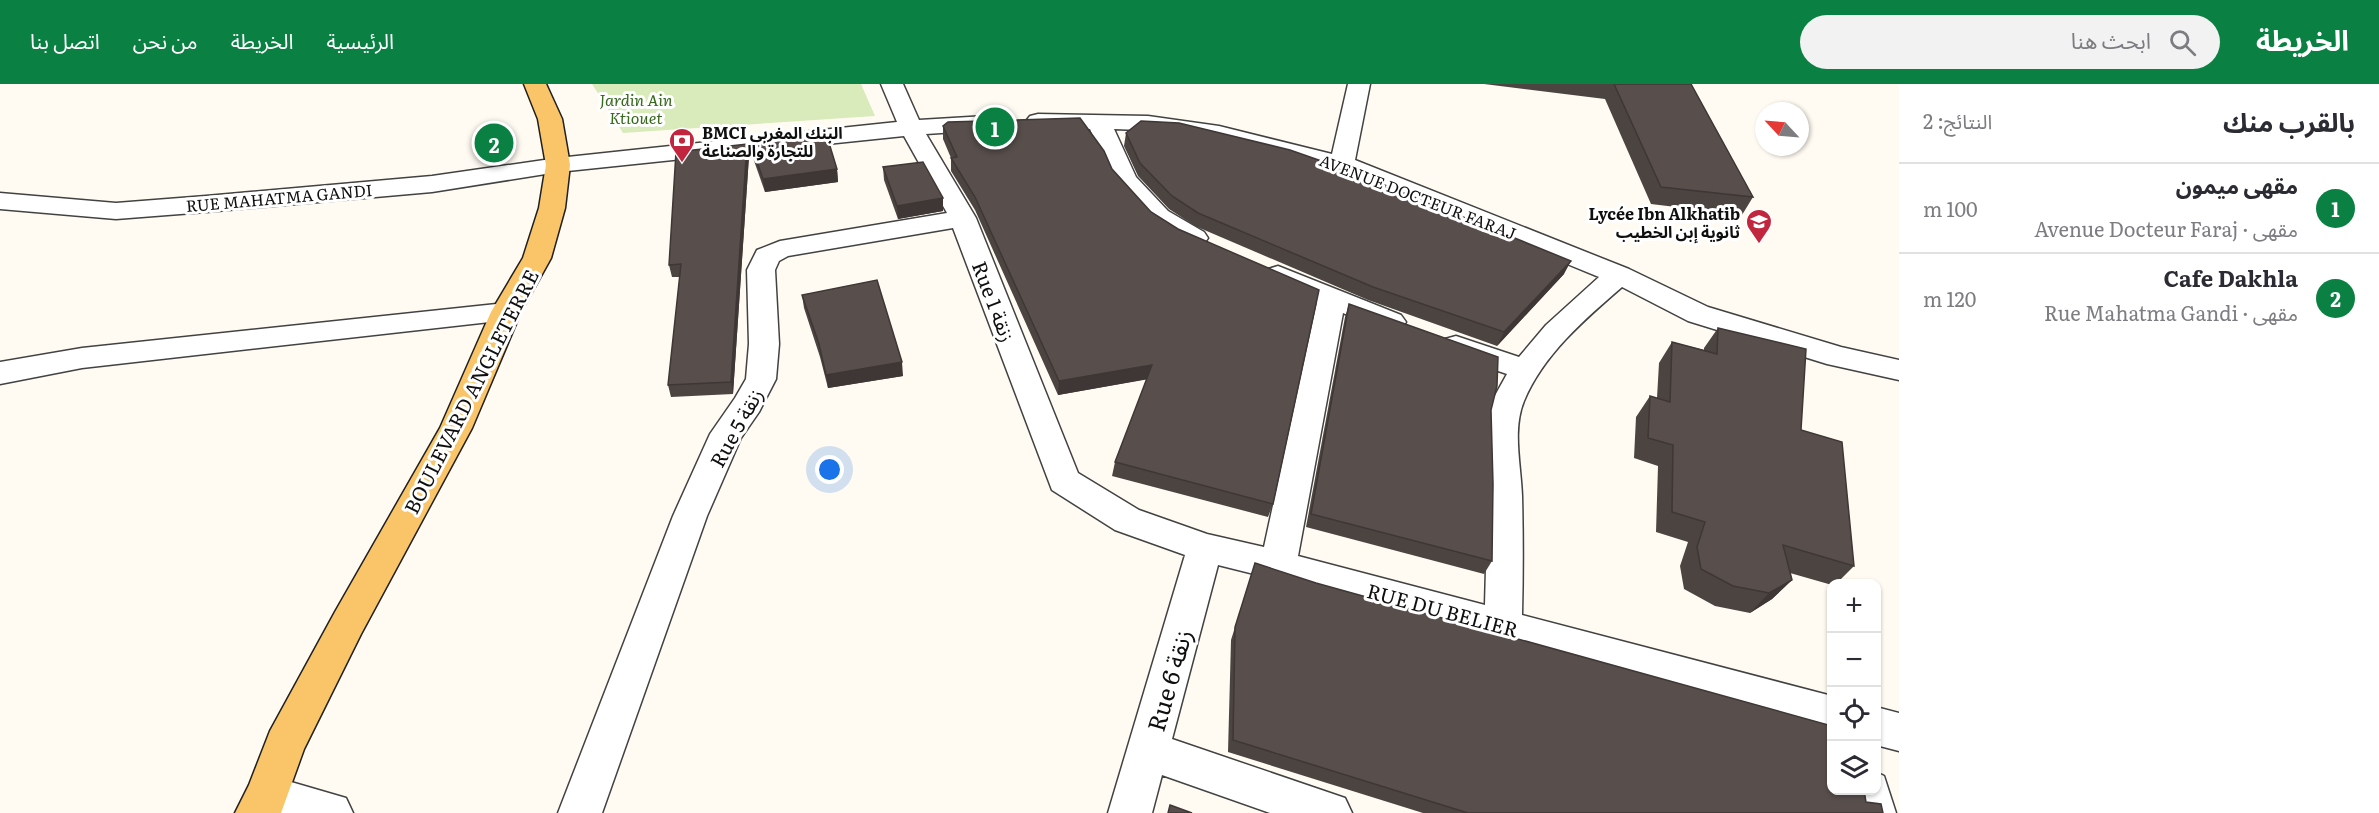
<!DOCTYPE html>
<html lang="ar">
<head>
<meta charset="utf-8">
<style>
	:root { --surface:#fff; --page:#f2f2f3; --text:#2b2b33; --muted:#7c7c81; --line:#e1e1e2; --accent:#0b8043 }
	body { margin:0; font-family:Literata,"Noto Sans Arabic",serif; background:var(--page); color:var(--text); direction:rtl }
	.controls { position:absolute; right:18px; bottom:18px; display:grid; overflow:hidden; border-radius:12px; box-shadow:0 2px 4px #0004 }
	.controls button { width:54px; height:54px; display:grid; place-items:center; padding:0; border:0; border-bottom:2px solid var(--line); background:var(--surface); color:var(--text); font:30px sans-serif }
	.compass { position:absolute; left:1755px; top:18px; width:54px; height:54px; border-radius:50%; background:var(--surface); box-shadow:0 2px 4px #0004; rotate:296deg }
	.you { position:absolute; left:830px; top:386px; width:21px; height:21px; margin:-15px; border:4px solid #fff; border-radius:50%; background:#1a73e8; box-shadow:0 0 0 9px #1a73e833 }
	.badge { display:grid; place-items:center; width:39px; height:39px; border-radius:50%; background:var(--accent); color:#fff; font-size:20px; font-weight:700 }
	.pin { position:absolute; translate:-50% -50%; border:3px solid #fff; box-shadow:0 2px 6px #0006 }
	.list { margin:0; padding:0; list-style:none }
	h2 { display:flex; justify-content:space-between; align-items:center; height:78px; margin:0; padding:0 24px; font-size:26px }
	h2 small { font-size:20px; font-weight:400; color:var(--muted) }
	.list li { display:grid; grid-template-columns:39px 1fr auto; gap:18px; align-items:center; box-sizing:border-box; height:90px; padding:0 24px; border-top:2px solid var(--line) }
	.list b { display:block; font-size:22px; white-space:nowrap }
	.list p { margin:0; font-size:20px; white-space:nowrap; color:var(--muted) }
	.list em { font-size:20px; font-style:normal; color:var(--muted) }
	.icon { flex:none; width:33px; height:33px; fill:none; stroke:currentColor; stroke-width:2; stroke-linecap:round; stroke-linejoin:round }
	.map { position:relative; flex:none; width:1899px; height:729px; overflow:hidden; direction:ltr }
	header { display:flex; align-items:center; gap:36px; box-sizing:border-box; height:84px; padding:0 30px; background:var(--accent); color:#fff }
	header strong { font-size:28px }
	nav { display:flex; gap:33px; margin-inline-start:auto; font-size:21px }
	.search { width:420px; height:54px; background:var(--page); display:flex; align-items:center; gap:15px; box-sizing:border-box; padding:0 21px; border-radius:33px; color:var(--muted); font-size:22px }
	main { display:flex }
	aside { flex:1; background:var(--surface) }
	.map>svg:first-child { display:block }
	.green { fill:#d9eabb }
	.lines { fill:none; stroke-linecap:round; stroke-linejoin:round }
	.minor-casing { stroke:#424242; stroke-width:3 }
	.major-casing { stroke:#202020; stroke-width:3 }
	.minor { fill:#fff; fill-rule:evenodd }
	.major { fill:#f9c568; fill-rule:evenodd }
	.wall { fill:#4c4441 }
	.shaded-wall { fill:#3e3735 }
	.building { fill:#584f4c; stroke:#3e3735; stroke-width:1.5 }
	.labels { text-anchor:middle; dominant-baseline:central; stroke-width:6; stroke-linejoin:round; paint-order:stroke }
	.far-park-label { font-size:16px; font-style:italic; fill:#36681e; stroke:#fff }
	.far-poi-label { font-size:16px; font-weight:bold; fill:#0f0f0f; stroke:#fff; text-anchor:start }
	.far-street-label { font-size:16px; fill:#0f0f0f; stroke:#fff }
	.street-label { font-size:20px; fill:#0f0f0f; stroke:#fff }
	.near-street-label { font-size:24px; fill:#0f0f0f; stroke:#fff }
</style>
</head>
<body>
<header>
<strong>الخريطة</strong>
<div class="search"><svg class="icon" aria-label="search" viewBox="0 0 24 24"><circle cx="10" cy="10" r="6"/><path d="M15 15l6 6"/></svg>ابحث هنا</div>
<nav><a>الرئيسية</a><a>الخريطة</a><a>من نحن</a><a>اتصل بنا</a></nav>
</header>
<main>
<aside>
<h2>بالقرب منك<small>النتائج: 2</small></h2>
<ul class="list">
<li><span class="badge">1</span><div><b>مقهى ميمون</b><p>مقهى · Avenue Docteur Faraj</p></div><em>100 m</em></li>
<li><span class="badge">2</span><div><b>Cafe Dakhla</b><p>مقهى · Rue Mahatma Gandi</p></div><em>120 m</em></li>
</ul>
</aside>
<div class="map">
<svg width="1899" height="729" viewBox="0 0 1899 729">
	<rect width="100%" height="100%" fill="#fffbf2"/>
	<polygon class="green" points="592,0 861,0 875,32 623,49"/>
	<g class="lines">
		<defs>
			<g id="minor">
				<path d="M881 0H903L919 36 986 32 994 34 998 39 994 44 986 46 926 50 976 134 1078 389 1139 426 1207 450 1264 463 1317 218 1268 197 1264 191 1268 185 1278 182 1401 231 1406 238 1401 245 1391 248 1381 245 1343 229 1298 472 1485 521 1488 413 1486 339 1492 317 1507 290 1445 269 1441 262 1445 255 1456 252 1519 273 1546 241 1599 193C1444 130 1284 49 1114 45L1136 93 1168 127 1204 148 1208 154 1204 160C1175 167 1127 121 1113 96 1104 80 1097 62 1090 45L1038 44 1030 42 1026 37 1030 32 1038 30 1148 32 1219 42 1332 70 1348 0H1370L1355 76 1629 185 1708 223 1841 263 1899 276V296L1827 280 1688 237 1622 203C1585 235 1543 271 1524 317 1512 346 1521 381 1522 412 1523 451 1523 491 1522 531L1832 612V649L1278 496 1218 481 1172 655 1345 714 1352 729H1270L1162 691 1152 729H1108L1185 471 1115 446 1052 406 953 144 788 172 779 177 775 186 779 260 776 295 759 328 741 354 707 432 602 729H558L673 432 710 350 735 314 746 295 749 260 747 186 757 166 780 157 947 129 904 52 558 88 432 108 206 128 116 135 0 125V109L116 119 206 112 432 92 558 74 897 38Z"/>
				<polygon points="506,219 516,221 521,228 516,235 82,284 0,300 0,278 82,264"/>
				<polygon points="1876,623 1899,629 1899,667 1876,661"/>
				<polygon points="1876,688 1884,692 1896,729 1852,729 1848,706 1876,706"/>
				<polygon points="267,691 346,714 353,729 258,729 252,727 245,712 252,697"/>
			</g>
			<polygon id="major" points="524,0 546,0 562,35 570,81 565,124 551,174 521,228 472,344 361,550 304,665 281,729 235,729 249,701 270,647 335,528 440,344 491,228 523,174 539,124 546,81 538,35"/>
		</defs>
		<use href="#minor" class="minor-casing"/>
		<use href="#major" class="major-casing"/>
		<use href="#minor" class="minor"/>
		<use href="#major" class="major"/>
	</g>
	<g class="wall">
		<polygon points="1484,0 1691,0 1753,113 1742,131 1651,120 1605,15"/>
		<polygon points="943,42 1112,85 1273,420 1268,433 1112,392 1115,378 1147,295 1058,311 975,126 951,87 951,74 943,55"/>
		<polygon points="1126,49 1564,190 1497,262 1368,216 1195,142 1169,125 1138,92 1124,62"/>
		<polygon points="750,58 837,85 838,98 765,108 752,71"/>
		<polygon points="747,60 749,72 733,310 671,313 668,301 680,193 672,193 669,181"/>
		<polygon points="883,83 943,127 898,135 884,96"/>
		<polygon points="802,211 903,292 828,304 820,273 804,224"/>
		<polygon points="1349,220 1491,326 1492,477 1484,490 1306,443 1345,233"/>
		<polygon points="1718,244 1801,346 1854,482 1836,500 1832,500 1832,501 1790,489 1792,496 1772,515 1750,529 1715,522 1684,505 1680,482 1688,458 1656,448 1658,382 1634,374 1636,333 1650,312 1657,314 1659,279 1672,258 1704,266 1704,264"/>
		<polygon points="1255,479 1866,718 1883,729 1423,729 1228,668 1231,556"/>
	</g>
	<g class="shaded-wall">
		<polygon points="747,60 749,72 733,310 731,298"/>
		<polygon points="837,85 838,98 765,108 763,95"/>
		<polygon points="943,114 943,127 898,135 897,122"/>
		<polygon points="1571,177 1564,190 1497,262 1504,248"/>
		<polygon points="902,278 903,292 828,304 826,291"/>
		<polygon points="1152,281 1149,295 1058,311 1059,297"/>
		<polygon points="1792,496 1772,515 1750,529 1769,509"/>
	</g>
	<g class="building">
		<polygon points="1614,0 1691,0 1753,113 1661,103"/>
		<polygon points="1080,34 1104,67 1112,85 1151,128 1178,145 1319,206 1273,420 1115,378 1152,281 1059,297 975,113 951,74 957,73 943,42 948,38"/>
		<polygon points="1141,37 1179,39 1290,66 1350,87 1571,177 1504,248 1373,203 1198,129 1172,112 1140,79 1126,49"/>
		<polygon points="826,49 837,85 763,95 750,58"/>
		<polygon points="747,60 731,298 668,301 681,180 669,181 676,68"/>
		<polygon points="923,78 943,114 897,122 883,83"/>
		<polygon points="877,196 902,278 826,291 819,260 802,211"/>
		<polygon points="1349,220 1498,273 1497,302 1491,326 1493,400 1492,477 1311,430"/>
		<polygon points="1718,244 1806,265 1801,346 1842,358 1854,482 1783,461 1792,496 1769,509 1733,502 1701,485 1697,463 1705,438 1672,428 1673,361 1648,354 1650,312 1670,318 1672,258 1717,270"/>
		<polygon points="1255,479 1316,499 1832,642 1832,706 1864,706 1866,718 1881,720 1883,729 1468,729 1233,656 1235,543"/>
		<polygon points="1170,721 1192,729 1168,729"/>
	</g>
	<defs>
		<symbol id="bank-pin" viewBox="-11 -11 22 30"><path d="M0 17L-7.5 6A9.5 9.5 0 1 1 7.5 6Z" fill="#c1263e" stroke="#fff"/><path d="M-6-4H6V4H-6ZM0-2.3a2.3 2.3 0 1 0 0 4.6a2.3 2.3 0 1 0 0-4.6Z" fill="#fff"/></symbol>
		<symbol id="school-pin" viewBox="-11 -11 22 30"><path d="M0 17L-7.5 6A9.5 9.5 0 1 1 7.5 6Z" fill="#c1263e" stroke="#fff"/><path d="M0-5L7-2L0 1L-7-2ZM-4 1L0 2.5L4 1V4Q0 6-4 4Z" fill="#fff"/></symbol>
	</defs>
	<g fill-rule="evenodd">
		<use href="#bank-pin" x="667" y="42" width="30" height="40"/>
		<use href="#school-pin" x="1744" y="123" width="30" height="40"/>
	</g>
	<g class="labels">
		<g class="far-park-label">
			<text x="636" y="15">Jardin Ain<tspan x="636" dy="18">Ktiouet</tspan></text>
		</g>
		<g class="far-poi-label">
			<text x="702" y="48">BMCI البنك المغربي<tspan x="702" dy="18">للتجارة والصناعة</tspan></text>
			<text x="1740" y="129" text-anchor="end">Lycée Ibn Alkhatib<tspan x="1740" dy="18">ثانوية إبن الخطيب</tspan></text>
		</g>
		<g class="far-street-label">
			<text transform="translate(1418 112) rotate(21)">AVENUE DOCTEUR FARAJ</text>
			<text transform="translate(279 113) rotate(-5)">RUE MAHATMA GANDI</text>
		</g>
		<g class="street-label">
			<text transform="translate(995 217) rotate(69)">Rue 1 زنقة</text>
			<text transform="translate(470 307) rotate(-63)">BOULEVARD ANGLETERRE</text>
			<text transform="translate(735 343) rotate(-61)">Rue 5 زنقة</text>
			<text transform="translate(1443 525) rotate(15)">RUE DU BELIER</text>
		</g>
		<g class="near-street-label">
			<text transform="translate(1168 596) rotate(-74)">Rue 6 زنقة</text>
		</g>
	</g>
</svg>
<div class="controls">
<button>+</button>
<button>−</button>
<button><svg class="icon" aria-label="locate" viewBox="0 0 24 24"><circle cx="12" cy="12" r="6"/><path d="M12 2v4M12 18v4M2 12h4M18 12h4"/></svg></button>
<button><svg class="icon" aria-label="layers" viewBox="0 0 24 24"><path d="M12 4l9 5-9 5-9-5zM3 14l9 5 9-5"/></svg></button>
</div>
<svg class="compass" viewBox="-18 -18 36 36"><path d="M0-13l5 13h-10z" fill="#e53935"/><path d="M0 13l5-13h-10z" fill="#7c7c81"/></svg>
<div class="you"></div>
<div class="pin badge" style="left:995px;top:43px">1</div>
<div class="pin badge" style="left:494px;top:59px">2</div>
</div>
</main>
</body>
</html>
